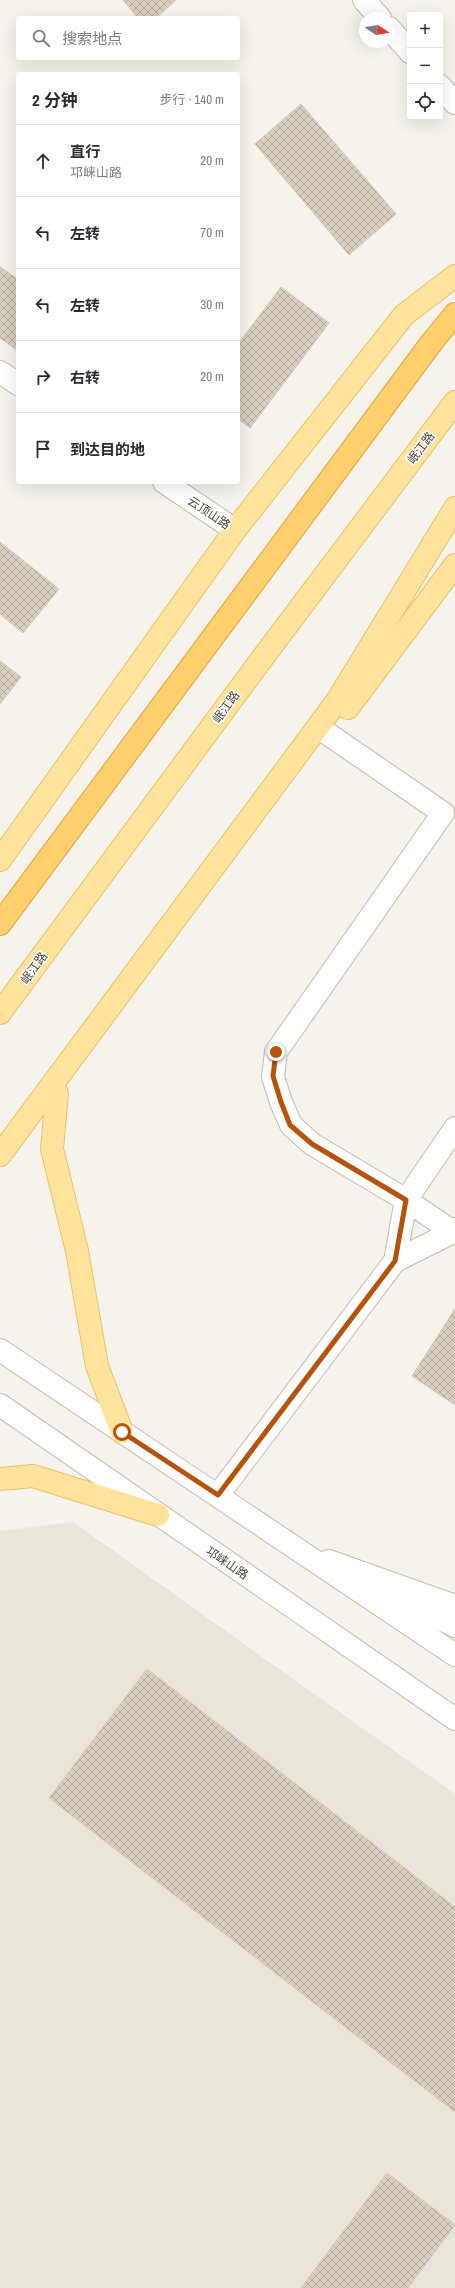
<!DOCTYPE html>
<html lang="zh">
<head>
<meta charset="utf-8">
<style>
	:root { --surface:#fff; --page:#f7f7f7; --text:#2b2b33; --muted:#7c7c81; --line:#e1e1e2 }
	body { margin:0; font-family:"Archivo Narrow","Noto Sans SC",sans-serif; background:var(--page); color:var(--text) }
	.controls { position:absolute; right:12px; top:12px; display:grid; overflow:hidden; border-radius:4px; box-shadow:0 4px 16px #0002 }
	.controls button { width:36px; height:36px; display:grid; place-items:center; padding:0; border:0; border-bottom:1px solid var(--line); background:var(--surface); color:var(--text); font:20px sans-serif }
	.compass { position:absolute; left:359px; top:12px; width:36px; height:36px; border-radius:50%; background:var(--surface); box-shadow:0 4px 16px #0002; rotate:102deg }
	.stop { position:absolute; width:12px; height:12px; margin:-9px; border:3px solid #b45309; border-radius:50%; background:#fff }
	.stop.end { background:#b45309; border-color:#fff; box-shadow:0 1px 4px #0008 }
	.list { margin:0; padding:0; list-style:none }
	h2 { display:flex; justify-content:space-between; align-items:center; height:52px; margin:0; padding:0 16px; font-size:17px }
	h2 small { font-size:13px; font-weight:400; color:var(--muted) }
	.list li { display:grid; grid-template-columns:26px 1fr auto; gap:12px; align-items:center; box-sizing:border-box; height:72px; padding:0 16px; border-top:1px solid var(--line) }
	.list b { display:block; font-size:15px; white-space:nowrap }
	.list p { margin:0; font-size:13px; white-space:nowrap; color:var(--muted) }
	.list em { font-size:13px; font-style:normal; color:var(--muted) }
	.icon { flex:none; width:22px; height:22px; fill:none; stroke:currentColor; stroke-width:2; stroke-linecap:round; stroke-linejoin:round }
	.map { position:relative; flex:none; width:455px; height:2288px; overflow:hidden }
	.search { position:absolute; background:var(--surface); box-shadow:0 4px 16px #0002; left:16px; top:16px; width:224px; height:44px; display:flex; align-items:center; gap:10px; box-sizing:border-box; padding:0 14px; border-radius:4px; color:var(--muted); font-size:15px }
	.panel { position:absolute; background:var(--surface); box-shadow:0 4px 16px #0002; left:16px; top:72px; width:224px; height:412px; border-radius:4px }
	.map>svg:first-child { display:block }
	.residential { fill:#eae5da }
	.building { fill:url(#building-cross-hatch); stroke:#d3c7b4 }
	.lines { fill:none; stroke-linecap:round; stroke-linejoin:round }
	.minor-casing { stroke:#c2bbae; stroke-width:24 }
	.major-casing { stroke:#e6c16a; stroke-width:24 }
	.highway-casing { stroke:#e0a43c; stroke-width:24 }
	.minor { stroke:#fff; stroke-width:22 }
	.major { stroke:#ffe39c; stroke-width:22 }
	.highway { stroke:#ffcf6e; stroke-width:22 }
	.route { stroke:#b45309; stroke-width:5 }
	.labels { text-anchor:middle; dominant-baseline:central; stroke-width:3; stroke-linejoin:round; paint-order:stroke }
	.street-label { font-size:12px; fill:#4b4439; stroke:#fff }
</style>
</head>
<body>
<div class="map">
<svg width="455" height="2288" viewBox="0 0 455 2288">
	<defs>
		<pattern id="building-cross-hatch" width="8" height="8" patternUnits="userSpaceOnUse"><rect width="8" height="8" fill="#d8cfc1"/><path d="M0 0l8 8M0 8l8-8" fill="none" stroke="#b1aa9e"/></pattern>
	</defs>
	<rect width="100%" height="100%" fill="#f6f3ec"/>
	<polygon class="residential" points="73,1522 455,1794 455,2288 0,2288 0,1531"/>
	<g class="building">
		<polygon points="123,0 176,0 156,18 138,18"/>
		<polygon points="301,104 396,214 349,255 255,144"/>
		<polygon points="0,267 16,278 18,275 18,351 0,338"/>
		<polygon points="281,287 329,323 250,428 238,419 238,344"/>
		<polygon points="0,542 59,589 23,633 0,614"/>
		<polygon points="0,661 21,677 0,704"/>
		<polygon points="455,1309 455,1405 412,1376"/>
		<polygon points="147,1669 455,1907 455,2112 49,1798"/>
		<polygon points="387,2173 455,2225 408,2288 301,2288"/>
	</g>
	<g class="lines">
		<defs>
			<g id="minor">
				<polyline points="364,0 380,18"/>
				<polyline points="389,28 410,52"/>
				<polyline points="440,86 455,103"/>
				<polyline points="0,372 18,384"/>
				<polyline points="164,482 235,530"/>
				<polyline points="328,734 443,813 276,1052 273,1077 281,1102 291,1125 312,1144 406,1200 453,1232"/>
				<polyline points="395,1261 406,1200 455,1128"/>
				<polyline points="0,1350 455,1655"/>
				<polyline points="0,1405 455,1719"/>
				<polyline points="218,1495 395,1261 453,1232 455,1229"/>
				<polyline points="329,1561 455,1606"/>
				<polyline points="371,1585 455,1626"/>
			</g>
			<g id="major">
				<polyline points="348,708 455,565"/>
				<polyline points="0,860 235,530 404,315 455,276"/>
				<polyline points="0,1013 264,656 455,402"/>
				<polyline points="57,1093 52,1149 77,1251 97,1366 122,1432"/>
				<polyline points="0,1155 337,701 455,508"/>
				<polyline points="0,1479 33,1476 158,1515"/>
			</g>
			<polyline id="highway" points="0,924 432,342 455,314"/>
		</defs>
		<use href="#minor" class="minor-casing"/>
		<use href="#major" class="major-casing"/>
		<use href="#highway" class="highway-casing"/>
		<use href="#minor" class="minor"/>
		<use href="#major" class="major"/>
		<use href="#highway" class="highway"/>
	</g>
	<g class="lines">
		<polyline class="route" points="122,1432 218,1495 395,1261 406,1200 312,1144 290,1125 281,1102 273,1076 276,1052"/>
	</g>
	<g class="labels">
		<g class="street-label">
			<text transform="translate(421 448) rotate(-53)">岷江路</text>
			<text transform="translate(209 513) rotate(34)">云顶山路</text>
			<text transform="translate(226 707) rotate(-54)">岷江路</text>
			<text transform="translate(34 968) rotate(-54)">岷江路</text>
			<text transform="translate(227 1563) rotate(34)">邛崃山路</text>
		</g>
	</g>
</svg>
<div class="controls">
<button>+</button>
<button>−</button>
<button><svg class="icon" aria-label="locate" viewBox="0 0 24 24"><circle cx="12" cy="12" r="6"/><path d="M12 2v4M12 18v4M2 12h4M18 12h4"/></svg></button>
</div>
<svg class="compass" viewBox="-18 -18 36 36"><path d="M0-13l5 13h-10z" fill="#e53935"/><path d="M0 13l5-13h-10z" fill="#7c7c81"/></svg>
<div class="stop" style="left:122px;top:1432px"></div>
<div class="stop end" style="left:276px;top:1052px"></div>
<div class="search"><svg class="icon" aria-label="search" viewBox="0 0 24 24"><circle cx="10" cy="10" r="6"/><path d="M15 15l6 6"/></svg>搜索地点</div>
<section class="panel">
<h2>2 分钟<small>步行 · 140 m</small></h2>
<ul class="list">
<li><svg class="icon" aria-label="ahead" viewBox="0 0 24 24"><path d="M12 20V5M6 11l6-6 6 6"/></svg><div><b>直行</b><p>邛崃山路</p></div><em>20 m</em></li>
<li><svg class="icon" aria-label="left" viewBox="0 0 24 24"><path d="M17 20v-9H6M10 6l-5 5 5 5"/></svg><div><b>左转</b></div><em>70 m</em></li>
<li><svg class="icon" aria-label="left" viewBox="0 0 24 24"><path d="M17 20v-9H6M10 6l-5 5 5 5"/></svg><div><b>左转</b></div><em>30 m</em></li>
<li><svg class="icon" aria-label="right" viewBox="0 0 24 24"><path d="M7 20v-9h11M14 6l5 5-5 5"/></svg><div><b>右转</b></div><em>20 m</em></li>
<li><svg class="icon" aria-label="arrive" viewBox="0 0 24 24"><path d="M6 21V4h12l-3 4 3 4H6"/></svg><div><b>到达目的地</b></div></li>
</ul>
</section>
</div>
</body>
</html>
